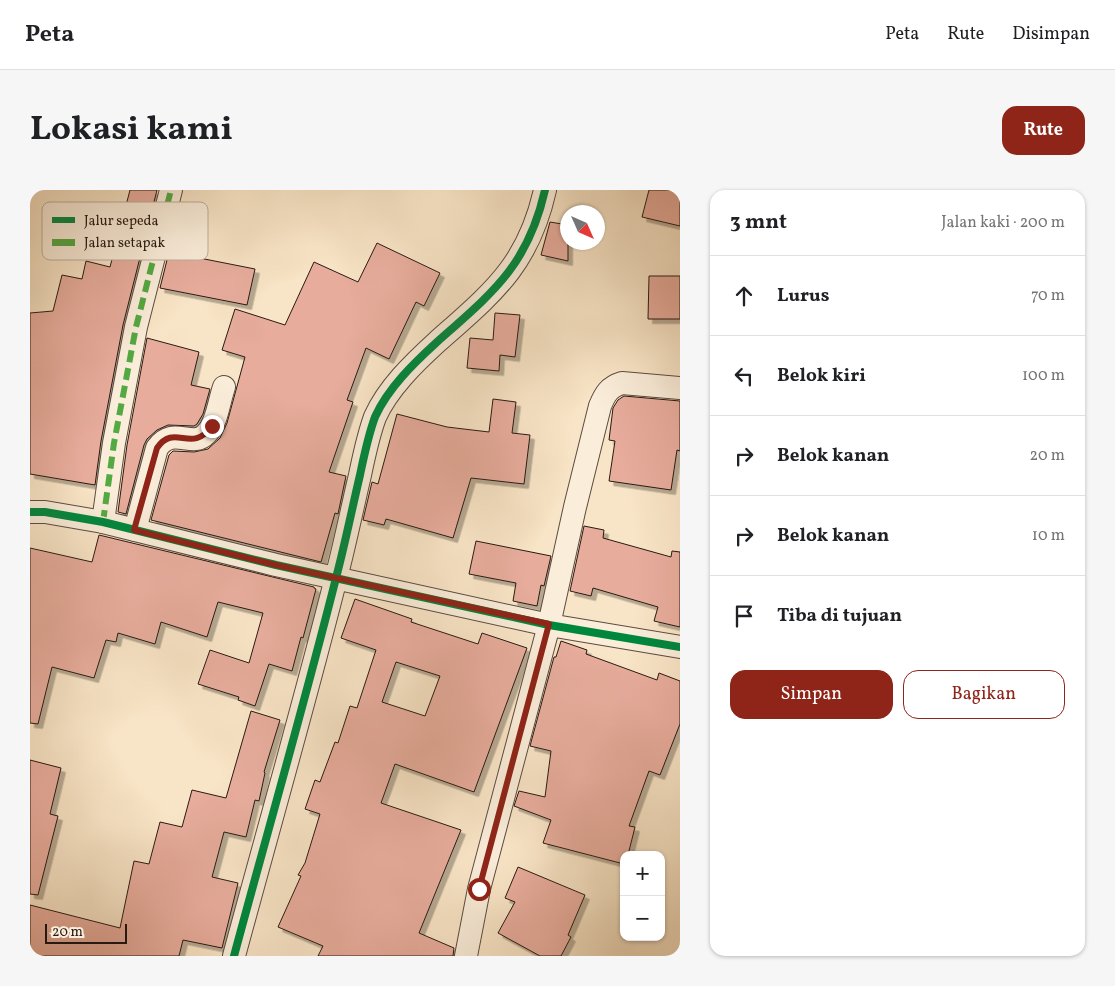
<!DOCTYPE html>
<html lang="id">
<head>
<meta charset="utf-8">
<style>
	:root { --surface:#fff; --page:#f6f6f6; --text:#202124; --muted:#757577; --line:#e0e0e0; --accent:#8f2418 }
	body { margin:0; font-family:Vollkorn,serif; background:var(--page); color:var(--text) }
	.controls { position:absolute; right:15px; bottom:15px; display:grid; overflow:hidden; border-radius:10px; box-shadow:0 1px 4px #0004 }
	.controls button { width:45px; height:45px; display:grid; place-items:center; padding:0; border:0; border-bottom:1px solid var(--line); background:var(--surface); color:var(--text); font:25px sans-serif }
	.compass { position:absolute; left:530px; top:15px; width:45px; height:45px; border-radius:50%; background:var(--surface); box-shadow:0 1px 4px #0004; rotate:135deg }
	.scale { position:absolute; left:15px; bottom:12px; width:82px; box-sizing:border-box; padding-left:5px; border:2px solid #281a13; border-top:0; font-size:14px; line-height:18px; white-space:nowrap; color:#281a13; -webkit-text-stroke:4px #faedda; paint-order:stroke }
	.stop { position:absolute; width:15px; height:15px; margin:-11px; border:4px solid #8f2418; border-radius:50%; background:#fff }
	.stop.end { background:#8f2418; border-color:#fff; box-shadow:0 1px 5px #0008 }
	.list { margin:0; padding:0; list-style:none }
	h2 { display:flex; justify-content:space-between; align-items:center; height:65px; margin:0; padding:0 20px; font-size:21px }
	h2 small { font-size:16px; font-weight:400; color:var(--muted) }
	.list li { display:grid; grid-template-columns:32px 1fr auto; gap:15px; align-items:center; box-sizing:border-box; height:80px; padding:0 20px; border-top:1px solid var(--line) }
	.list b { display:block; font-size:19px; white-space:nowrap }
	.list em { font-size:16px; font-style:normal; color:var(--muted) }
	.actions { display:flex; gap:10px; padding:15px 20px }
	.actions a { flex:1; padding:11px 0; border:1px solid var(--accent); border-radius:15px; text-align:center; font-size:18px; color:var(--accent) }
	.actions .main { background:var(--accent); color:#fff }
	.icon { flex:none; width:28px; height:28px; fill:none; stroke:currentColor; stroke-width:2; stroke-linecap:round; stroke-linejoin:round }
	.map { position:relative; flex:none; width:650px; height:766px; overflow:hidden; border-radius:15px }
	header { display:flex; align-items:center; gap:30px; box-sizing:border-box; height:70px; padding:0 25px; background:var(--surface); border-bottom:1px solid var(--line) }
	header strong { font-size:24px }
	nav { display:flex; gap:28px; margin-inline-start:auto; font-size:18px }
	.intro { display:flex; align-items:center; justify-content:space-between; box-sizing:border-box; height:120px; padding:0 30px }
	h1 { margin:0; font-size:35px }
	.button { padding:12px 22px; border-radius:15px; background:var(--accent); color:#fff; font-size:18px; font-weight:700 }
	main { display:flex; gap:30px; padding:0 30px }
	aside { flex:1; background:var(--surface); border-radius:15px; box-shadow:0 1px 4px #0004 }
	.map>svg:first-child { display:block }
	.building { fill:#e7ac9c; stroke:#281a13; fill-rule:evenodd; filter:url(#shadow) }
	.lines { fill:none; stroke-linecap:round; stroke-linejoin:round }
	.street-casing { stroke:#5c4c40; stroke-width:24 }
	.street { stroke:#faedda; stroke-width:22 }
	.quiet { stroke:#53a942; stroke-width:6; stroke-dasharray:12 6; stroke-linecap:butt }
	.cycleway-casing { stroke:#faedda; stroke-width:11 }
	.cycleway { stroke:#00873e; stroke-width:8 }
	.route { stroke:#8f2418; stroke-width:6 }
	.key { fill:#faedda; stroke:#bbae9e; stroke-width:1 }
	.key-label { font-size:14px; fill:#281a13 }
</style>
</head>
<body>
<header>
<strong>Peta</strong>
<nav><a>Peta</a><a>Rute</a><a>Disimpan</a></nav>
</header>
<div class="intro"><h1>Lokasi kami</h1><a class="button">Rute</a></div>
<main>
<div class="map">
<svg width="650" height="766" viewBox="0 0 650 766">
	<defs>
		<filter id="shadow"><feDropShadow dx="4.5" dy="4.5" stdDeviation="0" flood-color="#0004"/></filter>
	</defs>
	<rect width="100%" height="100%" fill="#f8e4c6"/>
	<filter id="stains"><feTurbulence type="fractalNoise" baseFrequency=".004" numOctaves="4"/><feColorMatrix values="0 0 0 0 .2 0 0 0 0 .09 0 0 0 0 .02 0 0 0 .5 -.17"/></filter>
	<radialGradient id="worn" r=".72"><stop offset=".6" stop-color="#630" stop-opacity="0"/><stop offset="1" stop-color="#630" stop-opacity=".3"/></radialGradient>
	<g class="building">
		<polygon points="100,0 127,0 93,135 71,251 65,295 0,284 0,123 23,121 32,85 52,89 56,71 80,77"/>
		<polygon points="619,0 650,0 650,36 612,27"/>
		<polygon points="520,32 538,35 538,71 511,65"/>
		<polygon points="347,53 410,83 394,116 386,112 359,169 336,158 317,210 323,212 299,282 316,286 308,324 305,323 291,372 121,330 139,265 143,261 164,262 178,259 190,248 197,233 215,167 192,160 205,119 255,135 284,72 328,92"/>
		<polygon points="139,62 225,79 217,115 130,98"/>
		<polygon points="619,86 650,86 650,129 618,129"/>
		<polygon points="465,123 490,125 485,167 470,165 469,181 437,178 440,148 463,150"/>
		<polygon points="117,148 169,162 161,195 180,199 173,224 167,234 164,236 138,235 127,240 117,249 114,255 96,324 88,322 97,255"/>
		<polygon points="594,206 650,211 650,261 647,260 641,300 579,291 585,251 579,250 583,218 588,210"/>
		<polygon points="463,209 486,212 482,243 500,245 494,294 441,288 423,348 356,329 354,335 333,330 342,292 348,294 367,224 417,237 459,242"/>
		<polygon points="554,336 574,340 573,348 641,367 642,361 650,362 650,437 624,431 628,417 563,398 561,406 540,401"/>
		<polygon points="69,345 284,397 284,398 286,399 273,448 271,447 262,481 239,474 225,516 208,510 209,507 168,494 180,460 219,473 233,423 188,412 177,447 131,432 125,454 88,443 86,452 76,450 64,488 22,477 8,534 0,533 0,358 62,372"/>
		<polygon points="446,351 521,366 514,396 511,395 507,416 483,411 486,393 439,384"/>
		<path d="M325 409 382 429 381 432 448 454 452 443 497 458 444 602 365 574 351 613 431 640 389 743 424 758 423 766H288L293 756 248 737 271 686 268 685 275 673 290 624 275 619 285 590 290 592 305 552 308 553 320 516 327 518 346 460 311 448ZM366 472 410 486 395 526 352 512Z"/>
		<polygon points="531,451 557,460 556,464 627,490 629,483 650,491 650,534 630,585 619,581 599,636 605,637 598,665 594,665 594,674 513,653 521,630 484,616 489,601 515,607 521,561 500,556 524,467 526,467"/>
		<polygon points="221,521 250,530 234,582 235,583 229,611 225,610 216,647 194,642 182,687 208,693 192,758 153,750 149,766 0,766 0,715 90,738 104,671 119,674 130,632 152,637 162,600 196,608"/>
		<polygon points="0,570 31,578 20,624 28,626 8,705 0,704"/>
		<polygon points="488,677 555,705 538,745 541,747 531,766 510,766 468,743 485,712 475,708"/>
	</g>
	<g class="lines">
		<defs>
			<g id="street">
				<polyline points="0,322 15,322 73,332 246,375 519,435 650,457"/>
				<polyline points="73,332 84,253 106,137 141,0"/>
				<path d="M105 340 127 258C143 235 162 259 176 244 187 234 189 211 194 197"/>
				<path d="M204 766C238 640 274 515 306 388 315 354 322 319 330 285 334 266 338 246 345 227 358 198 384 173 407 152 462 103 498 76 515 0"/>
				<path d="M436 766 449 699 519 435 545 317 570 216C575 204 579 197 592 193L650 198"/>
			</g>
		</defs>
		<use href="#street" class="street-casing"/>
		<use href="#street" class="street"/>
		<polyline class="quiet" points="73,332 84,253 106,137 141,0"/>
		<defs>
			<g id="cycleway">
				<polyline points="0,322 15,322 73,332 246,375 519,435 650,457"/>
				<path d="M204 766C238 640 274 515 306 388 315 354 322 319 330 285 334 266 338 246 345 227 358 198 384 173 407 152 462 103 498 76 515 0"/>
			</g>
		</defs>
		<use href="#cycleway" class="cycleway-casing"/>
		<use href="#cycleway" class="cycleway"/>
	</g>
	<g class="lines">
		<path class="route" d="M182 236C161 265 145 232 127 258L104 340 246 375 519 434 449 699"/>
	</g>
	<rect x="12" y="12" width="166" height="58" rx="8" class="key"/>
	<rect x="22" y="27" width="23" height="6" fill="#00873e"/>
	<rect x="22" y="49" width="23" height="7" fill="#53a942"/>
	<g class="key-label">
		<text x="54" y="35">Jalur sepeda</text>
		<text x="54" y="57">Jalan setapak</text>
	</g>
	<rect width="100%" height="100%" filter="url(#stains)"/>
	<rect width="100%" height="100%" fill="url(#worn)"/>
</svg>
<div class="controls">
<button>+</button>
<button>−</button>
</div>
<svg class="compass" viewBox="-18 -18 36 36"><path d="M0-13l5 13h-10z" fill="#e53935"/><path d="M0 13l5-13h-10z" fill="#757577"/></svg>
<div class="scale">20 m</div>
<div class="stop" style="left:449px;top:699px"></div>
<div class="stop end" style="left:182px;top:236px"></div>
</div>
<aside>
<h2>3 mnt<small>Jalan kaki · 200 m</small></h2>
<ul class="list">
<li><svg class="icon" aria-label="ahead" viewBox="0 0 24 24"><path d="M12 20V5M6 11l6-6 6 6"/></svg><div><b>Lurus</b></div><em>70 m</em></li>
<li><svg class="icon" aria-label="left" viewBox="0 0 24 24"><path d="M17 20v-9H6M10 6l-5 5 5 5"/></svg><div><b>Belok kiri</b></div><em>100 m</em></li>
<li><svg class="icon" aria-label="right" viewBox="0 0 24 24"><path d="M7 20v-9h11M14 6l5 5-5 5"/></svg><div><b>Belok kanan</b></div><em>20 m</em></li>
<li><svg class="icon" aria-label="right" viewBox="0 0 24 24"><path d="M7 20v-9h11M14 6l5 5-5 5"/></svg><div><b>Belok kanan</b></div><em>10 m</em></li>
<li><svg class="icon" aria-label="arrive" viewBox="0 0 24 24"><path d="M6 21V4h12l-3 4 3 4H6"/></svg><div><b>Tiba di tujuan</b></div></li>
</ul>
<div class="actions"><a class="main">Simpan</a><a>Bagikan</a></div>
</aside>
</main>
</body>
</html>
